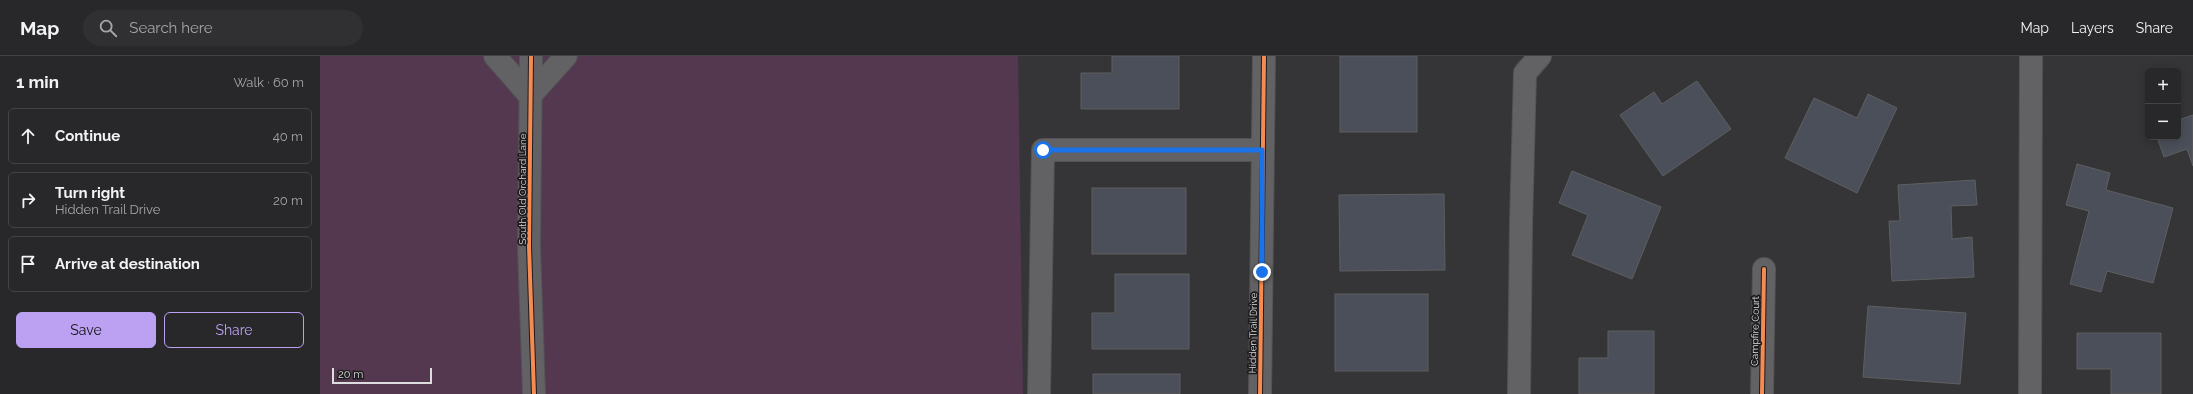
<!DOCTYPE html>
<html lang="en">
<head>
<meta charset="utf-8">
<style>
	:root { --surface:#28282a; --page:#303032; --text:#f1f3f6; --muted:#a5a6a8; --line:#444447; --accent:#bca0f2 }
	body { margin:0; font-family:Raleway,sans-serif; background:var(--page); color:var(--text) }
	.controls { position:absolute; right:12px; top:12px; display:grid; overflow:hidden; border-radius:6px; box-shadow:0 2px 10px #0003 }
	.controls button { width:36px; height:36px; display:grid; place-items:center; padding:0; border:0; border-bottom:1px solid var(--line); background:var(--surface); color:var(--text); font:20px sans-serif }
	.scale { position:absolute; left:12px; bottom:10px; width:100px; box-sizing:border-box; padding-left:4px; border:2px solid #dddde0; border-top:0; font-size:11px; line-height:14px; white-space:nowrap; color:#dddde0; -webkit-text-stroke:3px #1c1c1e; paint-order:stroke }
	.stop { position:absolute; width:12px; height:12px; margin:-9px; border:3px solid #1a73e8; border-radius:50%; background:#fff }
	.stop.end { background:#1a73e8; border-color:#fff; box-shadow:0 1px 4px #0008 }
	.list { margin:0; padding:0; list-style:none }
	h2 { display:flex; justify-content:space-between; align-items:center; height:52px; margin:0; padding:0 16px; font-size:17px }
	h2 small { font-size:13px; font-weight:400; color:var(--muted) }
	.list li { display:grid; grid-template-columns:26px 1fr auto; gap:12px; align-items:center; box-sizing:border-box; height:56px; margin:0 8px 8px; padding:0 8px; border:1px solid var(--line); border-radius:6px }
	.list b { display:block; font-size:15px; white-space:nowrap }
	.list p { margin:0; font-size:13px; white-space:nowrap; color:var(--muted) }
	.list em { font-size:13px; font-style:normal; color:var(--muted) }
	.actions { display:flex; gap:8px; padding:12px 16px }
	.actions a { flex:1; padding:9px 0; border:1px solid var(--accent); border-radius:6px; text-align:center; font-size:14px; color:var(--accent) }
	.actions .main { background:var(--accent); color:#111 }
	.icon { flex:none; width:22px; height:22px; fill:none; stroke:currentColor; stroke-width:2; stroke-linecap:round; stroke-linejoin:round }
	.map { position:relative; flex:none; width:1873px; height:338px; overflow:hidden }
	header { display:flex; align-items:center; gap:24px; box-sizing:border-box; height:56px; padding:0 20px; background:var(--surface); border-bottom:1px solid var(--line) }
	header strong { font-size:19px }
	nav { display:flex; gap:22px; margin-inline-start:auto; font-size:14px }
	.search { width:280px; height:36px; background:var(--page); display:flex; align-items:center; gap:10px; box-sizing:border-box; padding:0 14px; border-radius:22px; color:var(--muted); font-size:15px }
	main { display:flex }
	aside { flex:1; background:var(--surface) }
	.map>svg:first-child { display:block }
	.green { fill:#533850 }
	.building { fill:#4b4f59; stroke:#5e5f61 }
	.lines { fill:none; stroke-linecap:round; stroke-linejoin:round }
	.minor-casing { stroke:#535356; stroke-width:24 }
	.minor { stroke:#626264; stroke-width:22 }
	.cycleway-casing { stroke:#1c1c1e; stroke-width:6 }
	.cycleway { stroke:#f68b52; stroke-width:4 }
	.route { stroke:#1a73e8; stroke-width:5 }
	.labels { text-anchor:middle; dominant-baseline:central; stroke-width:3.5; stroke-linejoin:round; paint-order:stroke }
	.street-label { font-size:10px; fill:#dddde0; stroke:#1c1c1e }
</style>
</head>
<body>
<header>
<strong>Map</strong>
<div class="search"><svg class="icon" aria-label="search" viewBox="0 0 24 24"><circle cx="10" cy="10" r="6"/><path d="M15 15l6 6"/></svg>Search here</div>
<nav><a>Map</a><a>Layers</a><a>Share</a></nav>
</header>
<main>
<aside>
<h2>1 min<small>Walk · 60 m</small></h2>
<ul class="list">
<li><svg class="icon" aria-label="ahead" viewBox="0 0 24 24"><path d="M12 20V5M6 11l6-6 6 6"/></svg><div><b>Continue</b></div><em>40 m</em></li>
<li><svg class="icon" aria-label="right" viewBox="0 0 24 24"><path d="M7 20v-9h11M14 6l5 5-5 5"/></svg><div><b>Turn right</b><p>Hidden Trail Drive</p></div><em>20 m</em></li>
<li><svg class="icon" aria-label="arrive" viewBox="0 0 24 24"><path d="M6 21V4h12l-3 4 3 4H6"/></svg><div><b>Arrive at destination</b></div></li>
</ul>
<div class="actions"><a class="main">Save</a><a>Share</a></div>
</aside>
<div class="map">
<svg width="1873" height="338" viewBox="0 0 1873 338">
	<rect width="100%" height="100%" fill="#353538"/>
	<polygon class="green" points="0,0 698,0 703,338 0,338"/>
	<g class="building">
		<polygon points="792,0 859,0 859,53 761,53 761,17 792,17"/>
		<rect x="1020" y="0" width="77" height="76"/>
		<polygon points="1377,25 1411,73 1343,120 1300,59 1334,36 1342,48"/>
		<polygon points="1548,38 1577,52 1537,137 1465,102 1494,42 1537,62"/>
		<polygon points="1873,59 1873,110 1867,93 1844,101 1837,81 1858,81 1858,64"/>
		<polygon points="1757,108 1790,117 1786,134 1853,152 1833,227 1787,215 1781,236 1750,228 1769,155 1746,149"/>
		<polygon points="1252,115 1341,151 1312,223 1252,199 1268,159 1239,147"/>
		<polygon points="1655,124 1657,149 1631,150 1632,183 1652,181 1654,221 1572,225 1569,165 1580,165 1578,129"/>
		<rect x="772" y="132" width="94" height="66"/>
		<polygon points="1124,138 1125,214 1020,215 1019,139"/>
		<polygon points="795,218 869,218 869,293 772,293 772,257 795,257"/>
		<rect x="1015" y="238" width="93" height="77"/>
		<polygon points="1548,250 1646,257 1640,328 1543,321"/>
		<polygon points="1288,275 1334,275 1334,338 1259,338 1259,302 1288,302"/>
		<polygon points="1757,277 1841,277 1841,338 1791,338 1791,313 1757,313"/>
		<rect x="773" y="318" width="87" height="20"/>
	</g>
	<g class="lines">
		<defs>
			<g id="minor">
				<polyline points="175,0 210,40 246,0"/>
				<polyline points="211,0 209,190 214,338"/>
				<polyline points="719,338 723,94 942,94"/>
				<polyline points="940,338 944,0"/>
				<polyline points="1199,338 1201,168 1205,17 1220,0"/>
				<polyline points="1442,338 1444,213"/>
				<polyline points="1710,338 1711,0"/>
			</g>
		</defs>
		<use href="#minor" class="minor-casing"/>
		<use href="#minor" class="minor"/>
		<defs>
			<g id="cycleway">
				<polyline points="211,0 209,190 214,338"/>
				<polyline points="940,338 944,0"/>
				<polyline points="1442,338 1444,213"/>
			</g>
		</defs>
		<use href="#cycleway" class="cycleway-casing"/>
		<use href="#cycleway" class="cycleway"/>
	</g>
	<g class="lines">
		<polyline class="route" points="723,94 942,94 942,216"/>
	</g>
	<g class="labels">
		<g class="street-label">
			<text transform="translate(202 133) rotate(-90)">South Old Orchard Lane</text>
			<text transform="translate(1435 275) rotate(-89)">Campfire Court</text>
			<text transform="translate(933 277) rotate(-89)">Hidden Trail Drive</text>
		</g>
	</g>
</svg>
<div class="controls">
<button>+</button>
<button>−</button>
</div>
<div class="scale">20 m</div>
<div class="stop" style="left:723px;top:94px"></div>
<div class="stop end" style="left:942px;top:216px"></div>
</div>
</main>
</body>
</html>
